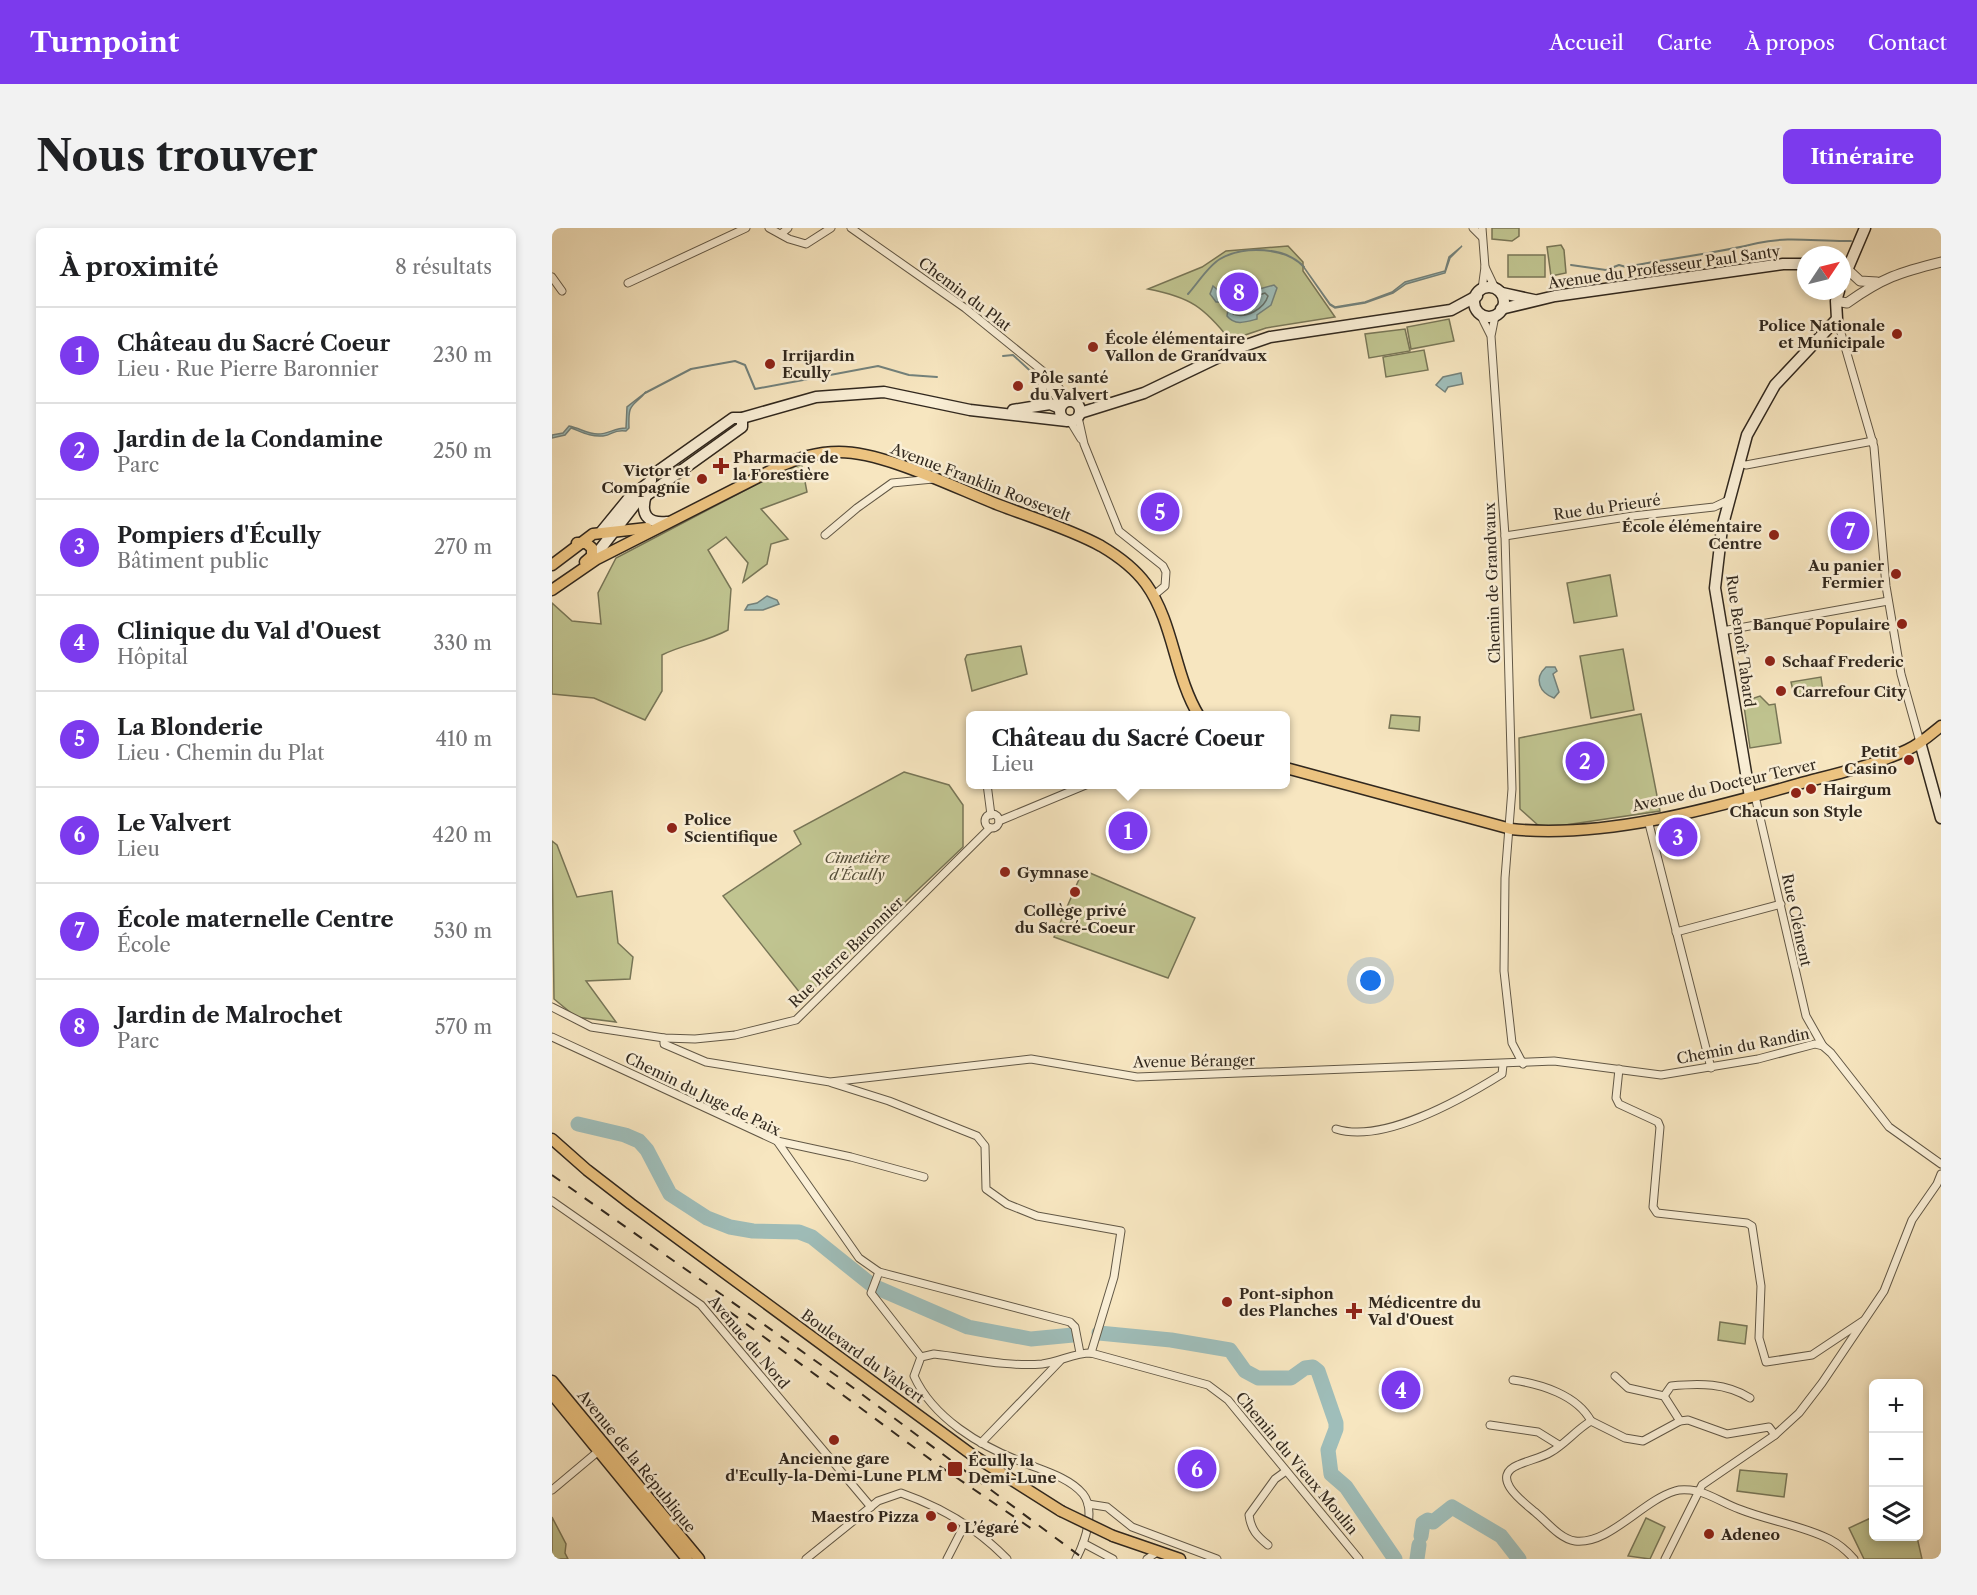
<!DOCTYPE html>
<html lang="fr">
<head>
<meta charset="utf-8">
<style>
	:root { --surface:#fff; --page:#f2f2f2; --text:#202124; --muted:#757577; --line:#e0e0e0; --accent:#7c3aed }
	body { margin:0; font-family:"Libre Caslon Text",serif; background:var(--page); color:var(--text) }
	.controls { position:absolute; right:18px; bottom:18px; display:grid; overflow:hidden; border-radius:9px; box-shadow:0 3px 9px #0003 }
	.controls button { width:54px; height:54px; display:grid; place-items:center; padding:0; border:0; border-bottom:2px solid var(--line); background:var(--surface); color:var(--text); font:30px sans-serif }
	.compass { position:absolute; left:1245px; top:18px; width:54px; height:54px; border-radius:50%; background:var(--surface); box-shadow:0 3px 9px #0003; rotate:55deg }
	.you { position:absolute; left:819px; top:753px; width:21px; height:21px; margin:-15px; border:4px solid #fff; border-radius:50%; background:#1a73e8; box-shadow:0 0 0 9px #1a73e833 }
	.badge { display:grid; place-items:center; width:39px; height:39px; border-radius:50%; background:var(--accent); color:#fff; font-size:20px; font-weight:700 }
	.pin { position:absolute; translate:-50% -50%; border:3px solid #fff; box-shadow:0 2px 6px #0006 }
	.popup { position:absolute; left:414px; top:483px; width:324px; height:78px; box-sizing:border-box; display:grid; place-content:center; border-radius:9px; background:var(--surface); filter:drop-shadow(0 2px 4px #0005); font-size:20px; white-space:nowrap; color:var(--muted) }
	.popup b { font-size:22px; color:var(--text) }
	.popup::after { content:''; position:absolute; left:50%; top:100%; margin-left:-12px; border:12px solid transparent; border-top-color:var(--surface) }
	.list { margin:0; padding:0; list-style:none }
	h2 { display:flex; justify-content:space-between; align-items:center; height:78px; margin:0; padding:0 24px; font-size:26px }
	h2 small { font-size:20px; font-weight:400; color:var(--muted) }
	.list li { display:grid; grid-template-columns:39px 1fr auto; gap:18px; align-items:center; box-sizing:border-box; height:96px; padding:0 24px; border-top:2px solid var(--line) }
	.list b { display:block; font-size:22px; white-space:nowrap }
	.list p { margin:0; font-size:20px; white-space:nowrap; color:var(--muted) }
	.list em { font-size:20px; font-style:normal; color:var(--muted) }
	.icon { flex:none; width:33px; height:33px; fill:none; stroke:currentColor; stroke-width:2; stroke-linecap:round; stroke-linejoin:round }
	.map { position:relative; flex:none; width:1389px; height:1331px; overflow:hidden; border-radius:9px }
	header { display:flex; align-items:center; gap:36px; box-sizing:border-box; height:84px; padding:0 30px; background:var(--accent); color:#fff }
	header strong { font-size:28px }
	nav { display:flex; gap:33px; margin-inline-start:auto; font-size:21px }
	.intro { display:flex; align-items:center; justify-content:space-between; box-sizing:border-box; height:144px; padding:0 36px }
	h1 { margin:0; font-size:42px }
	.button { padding:15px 27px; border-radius:9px; background:var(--accent); color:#fff; font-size:21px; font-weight:700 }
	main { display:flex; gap:36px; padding:0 36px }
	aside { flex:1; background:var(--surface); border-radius:9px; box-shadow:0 3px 9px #0003 }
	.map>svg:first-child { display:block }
	.green { fill:#c0c490; stroke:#787657; stroke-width:1.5 }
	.water { fill:#9fbeba; stroke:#73827c; stroke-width:1.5 }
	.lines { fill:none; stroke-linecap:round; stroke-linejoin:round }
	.shore { stroke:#68736c; stroke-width:1.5 }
	.stream { stroke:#73827c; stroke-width:2 }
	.river { stroke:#9fbeba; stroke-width:15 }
	.minor-casing { stroke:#625846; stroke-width:9 }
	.tertiary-casing { stroke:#625846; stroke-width:11 }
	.secondary-casing { stroke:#31281e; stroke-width:13 }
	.primary-casing { stroke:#31281e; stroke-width:13 }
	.minor { stroke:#faefd6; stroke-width:7 }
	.tertiary { stroke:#faefd6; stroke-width:9 }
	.secondary { stroke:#faefd6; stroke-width:10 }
	.primary { stroke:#ecc380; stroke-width:10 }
	.rail { stroke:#31281e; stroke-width:2; stroke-dasharray:10 10; stroke-linecap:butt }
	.primary-bridge-casing { stroke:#31281e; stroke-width:13; stroke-linecap:butt }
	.primary-bridge { stroke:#ecc380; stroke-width:10 }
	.poi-dot { fill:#8f2418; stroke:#faefd6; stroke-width:2 }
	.labels { text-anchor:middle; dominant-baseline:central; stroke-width:5; stroke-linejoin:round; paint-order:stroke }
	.street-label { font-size:15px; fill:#31281e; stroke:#faefd6 }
	.poi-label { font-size:15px; font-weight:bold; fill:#31281e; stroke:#faefd6; text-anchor:start }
	.park-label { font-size:15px; font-style:italic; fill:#554f3a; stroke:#faefd6 }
</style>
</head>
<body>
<header>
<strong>Turnpoint</strong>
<nav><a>Accueil</a><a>Carte</a><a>À propos</a><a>Contact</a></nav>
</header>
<div class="intro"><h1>Nous trouver</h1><a class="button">Itinéraire</a></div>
<main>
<aside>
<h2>À proximité<small>8 résultats</small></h2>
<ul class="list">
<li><span class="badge">1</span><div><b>Château du Sacré Coeur</b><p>Lieu · Rue Pierre Baronnier</p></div><em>230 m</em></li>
<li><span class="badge">2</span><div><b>Jardin de la Condamine</b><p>Parc</p></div><em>250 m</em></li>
<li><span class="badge">3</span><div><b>Pompiers d'Écully</b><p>Bâtiment public</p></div><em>270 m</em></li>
<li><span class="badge">4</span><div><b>Clinique du Val d'Ouest</b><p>Hôpital</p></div><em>330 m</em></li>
<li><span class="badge">5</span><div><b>La Blonderie</b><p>Lieu · Chemin du Plat</p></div><em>410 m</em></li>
<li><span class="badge">6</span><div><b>Le Valvert</b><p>Lieu</p></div><em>420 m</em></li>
<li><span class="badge">7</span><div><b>École maternelle Centre</b><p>École</p></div><em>530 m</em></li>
<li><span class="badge">8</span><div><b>Jardin de Malrochet</b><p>Parc</p></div><em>570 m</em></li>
</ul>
</aside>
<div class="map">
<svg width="1389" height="1331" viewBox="0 0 1389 1331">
	<rect width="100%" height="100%" fill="#f7e6c0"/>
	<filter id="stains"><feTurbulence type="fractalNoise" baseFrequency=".00333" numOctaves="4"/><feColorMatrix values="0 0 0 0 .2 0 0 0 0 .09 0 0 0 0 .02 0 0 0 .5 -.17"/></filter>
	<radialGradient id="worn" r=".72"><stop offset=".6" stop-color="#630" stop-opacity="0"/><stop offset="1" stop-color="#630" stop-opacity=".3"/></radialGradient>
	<g class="green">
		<polygon points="940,0 967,0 967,8 960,13 940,11"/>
		<polygon points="1009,17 1012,22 1014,45 999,48 995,19"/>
		<path d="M736 18 751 34V43L783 89 714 100 678 112C652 79 638 69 596 61L650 39 674 23Z"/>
		<rect x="956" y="27" width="37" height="22"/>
		<polygon points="897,91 902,113 859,121 855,99"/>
		<polygon points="853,101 858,123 817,130 813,106"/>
		<polygon points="872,122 876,142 834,149 831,129"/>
		<path d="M249 233 255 264 209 281 236 311 219 316 215 336 191 354 196 335 174 309 156 322 179 361 176 402C154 414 132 416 110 427V463L93 492 42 470 0 466V375L20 393 49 396 46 365 64 330Z"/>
		<polygon points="1058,347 1065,388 1022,395 1015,355"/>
		<polygon points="469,418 475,446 420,463 413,431 415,427"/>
		<polygon points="1071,421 1082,482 1039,490 1028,428"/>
		<polygon points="1269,449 1271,463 1242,467 1239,454"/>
		<polygon points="1208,468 1217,477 1223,476 1229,515 1198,520 1192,478 1193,473"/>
		<polygon points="1089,486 1108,583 1013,597 987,598 968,581 967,510"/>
		<polygon points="839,487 868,489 867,503 837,500"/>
		<polygon points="352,544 397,557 411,577 411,619 252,770 171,668 249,616 242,603"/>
		<polygon points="0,613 5,617 25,669 60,663 66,715 81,729 78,751 34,753 64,794 24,789 2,771"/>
		<polygon points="531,642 643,690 616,750 502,709"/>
		<polygon points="1168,1094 1195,1098 1193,1116 1166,1112"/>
		<polygon points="1188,1242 1235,1246 1232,1269 1185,1263"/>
		<polygon points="0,1289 14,1316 13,1325 16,1331 0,1331"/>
		<polygon points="1321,1289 1322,1308 1365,1309 1370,1331 1312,1331 1297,1300"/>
		<polygon points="1094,1290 1113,1299 1098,1331 1076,1328"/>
	</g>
	<g class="water">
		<polygon points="910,18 898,30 893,45 854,56 841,65 813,75 783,80 778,77 751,38 778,76 783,79 813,74 840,64 853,54 893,43 897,29"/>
		<path d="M722 57 725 60 719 77 705 87V91C694 94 683 98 675 88L677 74H664L658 66 661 58 675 70Z"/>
		<polygon points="909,145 911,156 896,159 893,164 884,157 891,149"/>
		<path d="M94 164C80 180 76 174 77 200L74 203C61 201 61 207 51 208 38 209 30 204 19 200L13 207 0 210V207L11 205 17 198C28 200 35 206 46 206 57 206 62 200 74 200L75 179Z"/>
		<polygon points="215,368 225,372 227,376 211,382 193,382 196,377 205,375"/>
		<path d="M994 439H1003L1005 443 1001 446 1007 464 1002 470C988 465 981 451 994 439Z"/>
	</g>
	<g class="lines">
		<path class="shore" d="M713 65 716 68C712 81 694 91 681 86L684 75Z"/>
		<g class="stream">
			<path d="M1019 37 1054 42 1067 37 1074 39C1118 30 1162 26 1206 15 1235 8 1269 14 1299 13"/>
			<path d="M636 66C646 55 656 38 668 31 692 17 734 19 752 39"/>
			<polyline points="451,128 461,127 486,150"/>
			<polyline points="93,165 139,141 183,133 193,137 203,161 326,138 357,147 385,149"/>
		</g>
		<g class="river">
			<polyline points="26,896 73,907 87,913 95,922 118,966 155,990 178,999 201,1003 247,1004 260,1009 321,1058 416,1099 479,1111 521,1107"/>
			<polyline points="547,1105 619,1112 678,1122 693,1143 706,1150 739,1150 753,1140 761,1139 766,1143 784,1195 784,1201 776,1222 779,1246 794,1259 843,1331"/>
			<polyline points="869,1308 871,1295 876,1292 881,1294 900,1279 949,1308 967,1331"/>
			<polyline points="865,1331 867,1317"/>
		</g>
		<defs>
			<g id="minor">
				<polyline points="217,0 237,11 254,16 279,0"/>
				<polyline points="299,0 413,80 498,149 517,172"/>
				<polyline points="921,0 930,9"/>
				<polyline points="930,0 933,39 930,61"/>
				<polyline points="229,6 236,0"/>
				<polyline points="933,39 942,58"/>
				<polyline points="0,49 10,63"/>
				<polyline points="76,55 194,0"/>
				<polyline points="943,88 939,108 953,308 960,561 953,650 952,743 960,815 971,836"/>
				<polyline points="930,90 938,106"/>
				<polyline points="1285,91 1322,219 1334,358 1349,446 1368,514"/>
				<polyline points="488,144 509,177"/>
				<polyline points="483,179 491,161 488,148"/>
				<polyline points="526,189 532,216 567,303 611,338 614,344 613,358 601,368"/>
				<polyline points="518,193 529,211"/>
				<polyline points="1187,235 1194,237 1321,213"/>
				<polyline points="273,307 305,280 340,255 381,251"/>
				<polyline points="953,308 1081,288 1162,279 1177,272"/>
				<polyline points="1170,403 1336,373"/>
				<polyline points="435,556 439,587"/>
				<polyline points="1203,568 1254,788 1271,818"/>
				<circle cx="440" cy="593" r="7"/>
				<polyline points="1096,592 1159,840"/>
				<polyline points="447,593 536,556"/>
				<polyline points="1124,704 1229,676"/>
				<polyline points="0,779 39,799 112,810 143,811 183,807 244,792 438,600"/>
				<polyline points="0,809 225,913 307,1030 327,1044 518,1094 523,1099 528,1125"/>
				<polyline points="112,810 112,816 154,834 278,854 479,831 585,849 1002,833 1109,847 1206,831 1263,816 1271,818 1279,825 1337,899 1389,936"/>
				<polyline points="1067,841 1064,870 1067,876 1106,894 1108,899 1101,979 1105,985 1195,995 1200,998 1209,1058 1207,1110 1214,1134 1260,1127 1311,1093"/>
				<polyline points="280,855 337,873 425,908 433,918 434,961 455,976 485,988 569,1003 562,1049 539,1125"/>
				<path d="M784 901C831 916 910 871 950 846L951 837"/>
				<polyline points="225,913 299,929 372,949"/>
				<polyline points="0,973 149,1077 319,1279"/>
				<polyline points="327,1044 319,1065 369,1129"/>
				<polyline points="1063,1148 1076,1160 1112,1168 1128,1193"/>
				<path d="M961 1152C989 1156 1025 1167 1039 1193"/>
				<path d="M1112 1168 1119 1158C1148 1155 1174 1155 1198 1170"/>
				<polyline points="938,1197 986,1204 1007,1217"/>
				<path d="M1223 1207 1217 1199 1175 1206 1136 1192 1128 1193 1091 1213 1073 1210 1039 1193C1024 1202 1013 1216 999 1224 989 1230 977 1232 966 1237 937 1249 971 1274 983 1284 994 1293 1008 1311 1023 1313 1057 1317 1090 1273 1123 1263 1129 1261 1139 1262 1145 1263 1160 1267 1173 1276 1187 1281 1217 1293 1249 1297 1277 1311 1287 1316 1295 1323 1302 1331"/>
				<polyline points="429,1215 508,1133"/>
				<polyline points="0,1262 49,1221"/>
				<polyline points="536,1276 555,1279 580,1299 665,1331"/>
				<polyline points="531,1315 561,1331"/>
				<path d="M716 1317C705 1308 699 1302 697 1287L723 1251 734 1243"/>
				<path d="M254 1331 326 1273 349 1265C389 1279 425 1300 455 1331"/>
				<polyline points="395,1331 413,1296"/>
				<path d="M524 1331C533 1314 544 1282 531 1266 517 1249 489 1242 470 1234 428 1218 381 1190 362 1148L369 1129 382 1126C417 1130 455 1139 490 1136 507 1134 522 1125 539 1125L656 1157 676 1172 807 1331"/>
				<polyline points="595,1331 605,1324"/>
				<polyline points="1113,1331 1150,1257 1223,1207 1247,1185 1270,1155 1332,1063 1360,992 1385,956 1389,946"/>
			</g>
			<g id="tertiary">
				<polyline points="1294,40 1308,53 1325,54"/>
				<path d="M1284 73 1295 75C1330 50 1348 44 1389 34"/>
			</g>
			<g id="secondary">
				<polyline points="1290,54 1313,0"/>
				<circle cx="937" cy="74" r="15"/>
				<polyline points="950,65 982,72"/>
				<polyline points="949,81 1003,68 1231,36 1254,36"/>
				<circle cx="518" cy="183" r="10"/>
				<polyline points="461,182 498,176 508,180"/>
				<polyline points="528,185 592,165 686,120 718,109 899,82 925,68"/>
				<path d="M94 267C88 286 95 296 115 294"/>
				<polyline points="50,303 77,270 99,253 99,248 181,190 190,190 264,169 332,164 418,182 515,193"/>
				<polyline points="37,332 46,324 84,275 190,199 190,190"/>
				<polyline points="1368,514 1389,590"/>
				<polyline points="1198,569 1163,360 1170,300 1195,207 1223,157 1285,91 1284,73 1287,63"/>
			</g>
			<g id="primary">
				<polyline points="25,315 34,315 40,320 40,328 33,334"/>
				<polyline points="0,337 41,306 95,300"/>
				<path d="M0 362 45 331 226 239C247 230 264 224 287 224 333 224 403 260 447 277 481 290 518 301 549 318 566 328 583 341 594 356 622 395 622 447 647 488"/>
				<path d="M734 540 959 601C1051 611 1158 581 1246 556 1283 546 1321 538 1355 522 1368 516 1378 507 1389 498"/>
				<polyline points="0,911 35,942 79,976 419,1226 509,1283"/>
				<polyline points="0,1153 147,1331"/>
				<polyline points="0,1166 135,1331"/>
				<polyline points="561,1308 628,1331"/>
			</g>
		</defs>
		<use href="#minor" class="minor-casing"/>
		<use href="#tertiary" class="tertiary-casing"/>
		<use href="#secondary" class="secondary-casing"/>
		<use href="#primary" class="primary-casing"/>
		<use href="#minor" class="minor"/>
		<use href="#tertiary" class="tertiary"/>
		<use href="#secondary" class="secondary"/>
		<use href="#primary" class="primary"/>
		<g class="rail">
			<polyline points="0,947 292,1153 532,1331"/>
			<polyline points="178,1084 386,1237 480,1301"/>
		</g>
		<defs>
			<polyline id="primary-bridge" points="509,1283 561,1308"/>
		</defs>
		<use href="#primary-bridge" class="primary-bridge-casing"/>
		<use href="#primary-bridge" class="primary-bridge"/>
	</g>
	<g class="poi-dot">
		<circle cx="1345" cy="106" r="6"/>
		<circle cx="541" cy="119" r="6"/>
		<circle cx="218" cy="136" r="6"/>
		<circle cx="466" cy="158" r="6"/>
		<path d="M166 229h6v6h6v6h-6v6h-6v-6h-6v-6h6z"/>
		<circle cx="150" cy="251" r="6"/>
		<circle cx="1222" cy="307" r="6"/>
		<circle cx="1344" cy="346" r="6"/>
		<circle cx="1350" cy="396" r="6"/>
		<circle cx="1218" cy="433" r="6"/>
		<circle cx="1229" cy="463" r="6"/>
		<circle cx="1357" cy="532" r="6"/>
		<circle cx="1259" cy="561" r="6"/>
		<circle cx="1244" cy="565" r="6"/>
		<circle cx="120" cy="600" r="6"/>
		<circle cx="453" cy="644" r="6"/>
		<circle cx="523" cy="664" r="6"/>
		<circle cx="675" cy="1074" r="6"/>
		<path d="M799 1074h6v6h6v6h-6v6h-6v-6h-6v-6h6z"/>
		<circle cx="282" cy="1212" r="6"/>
		<rect x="395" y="1233" width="16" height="16" rx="3"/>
		<circle cx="379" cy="1288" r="6"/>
		<circle cx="400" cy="1299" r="6"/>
		<circle cx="1157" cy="1306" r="6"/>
	</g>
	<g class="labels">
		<g class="street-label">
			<text transform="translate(1112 39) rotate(-8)">Avenue du Professeur Paul Santy</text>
			<text transform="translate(413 66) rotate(37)">Chemin du Plat</text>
			<text transform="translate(429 254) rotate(21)">Avenue Franklin Roosevelt</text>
			<text transform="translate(1055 279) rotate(-8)">Rue du Prieuré</text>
			<text transform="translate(940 355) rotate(-92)">Chemin de Grandvaux</text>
			<text transform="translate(1189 413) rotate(82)">Rue Benoît Tabard</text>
			<text transform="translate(1172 557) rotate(-13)">Avenue du Docteur Terver</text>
			<text transform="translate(1245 692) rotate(78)">Rue Clément</text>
			<text transform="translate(294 724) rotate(-44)">Rue Pierre Baronnier</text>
			<text transform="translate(1191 818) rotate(-11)">Chemin du Randin</text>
			<text transform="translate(642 833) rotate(-1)">Avenue Béranger</text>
			<text transform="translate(151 866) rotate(26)">Chemin du Juge de Paix</text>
			<text transform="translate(197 1114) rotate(50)">Avenue du Nord</text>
			<text transform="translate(311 1128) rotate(36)">Boulevard du Valvert</text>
			<text transform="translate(85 1233) rotate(51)">Avenue de la République</text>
			<text transform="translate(745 1235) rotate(50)">Chemin du Vieux Moulin</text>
		</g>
		<g class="poi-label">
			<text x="1333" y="97" text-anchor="end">Police Nationale<tspan x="1333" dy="17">et Municipale</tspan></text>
			<text x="553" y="110">École élémentaire<tspan x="553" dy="17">Vallon de Grandvaux</tspan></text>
			<text x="230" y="127">Irrijardin<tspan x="230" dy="17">Ecully</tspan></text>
			<text x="478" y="149">Pôle santé<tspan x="478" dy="17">du Valvert</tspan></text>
			<text x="181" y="229">Pharmacie de<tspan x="181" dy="17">la Forestière</tspan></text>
			<text x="138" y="242" text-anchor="end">Victor et<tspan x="138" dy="17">Compagnie</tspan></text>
			<text x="1210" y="298" text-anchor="end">École élémentaire<tspan x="1210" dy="17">Centre</tspan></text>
			<text x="1332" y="337" text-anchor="end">Au panier<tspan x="1332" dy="17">Fermier</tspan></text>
			<text x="1338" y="396" text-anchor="end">Banque Populaire</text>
			<text x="1230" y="433">Schaaf Frederic</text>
			<text x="1241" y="463">Carrefour City</text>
			<text x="1345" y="523" text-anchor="end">Petit<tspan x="1345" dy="17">Casino</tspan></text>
			<text x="1271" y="561">Hairgum</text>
			<text x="1244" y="583" text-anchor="middle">Chacun son Style</text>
			<text x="132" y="591">Police<tspan x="132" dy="17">Scientifique</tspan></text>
			<text x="465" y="644">Gymnase</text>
			<text x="523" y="682" text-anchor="middle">Collège privé<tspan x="523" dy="17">du Sacré-Coeur</tspan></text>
			<text x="687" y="1065">Pont-siphon<tspan x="687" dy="17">des Planches</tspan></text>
			<text x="816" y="1074">Médicentre du<tspan x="816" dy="17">Val d'Ouest</tspan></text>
			<text x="282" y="1230" text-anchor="middle">Ancienne gare<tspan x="282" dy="17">d'Ecully-la-Demi-Lune PLM</tspan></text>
			<text x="416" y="1232">Écully la<tspan x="416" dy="17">Demi-Lune</tspan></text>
			<text x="367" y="1288" text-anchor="end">Maestro Pizza</text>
			<text x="412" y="1299">L’égaré</text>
			<text x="1169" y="1306">Adeneo</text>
		</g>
		<g class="park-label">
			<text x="305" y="629">Cimetière<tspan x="305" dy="17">d'Écully</tspan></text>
		</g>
	</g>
	<rect width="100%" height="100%" filter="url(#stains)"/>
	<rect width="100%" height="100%" fill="url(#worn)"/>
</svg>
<div class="controls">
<button>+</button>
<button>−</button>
<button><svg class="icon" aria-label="layers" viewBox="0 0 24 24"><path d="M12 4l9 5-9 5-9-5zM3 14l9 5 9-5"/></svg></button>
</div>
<svg class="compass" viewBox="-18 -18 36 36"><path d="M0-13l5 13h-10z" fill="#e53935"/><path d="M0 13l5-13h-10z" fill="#757577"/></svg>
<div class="you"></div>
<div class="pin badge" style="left:576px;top:603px">1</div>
<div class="popup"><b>Château du Sacré Coeur</b>Lieu</div>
<div class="pin badge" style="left:1033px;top:533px">2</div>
<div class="pin badge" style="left:1126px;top:609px">3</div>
<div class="pin badge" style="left:849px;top:1162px">4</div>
<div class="pin badge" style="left:608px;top:284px">5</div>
<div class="pin badge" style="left:645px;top:1241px">6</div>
<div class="pin badge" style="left:1298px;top:303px">7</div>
<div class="pin badge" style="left:687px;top:64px">8</div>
</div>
</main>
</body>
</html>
